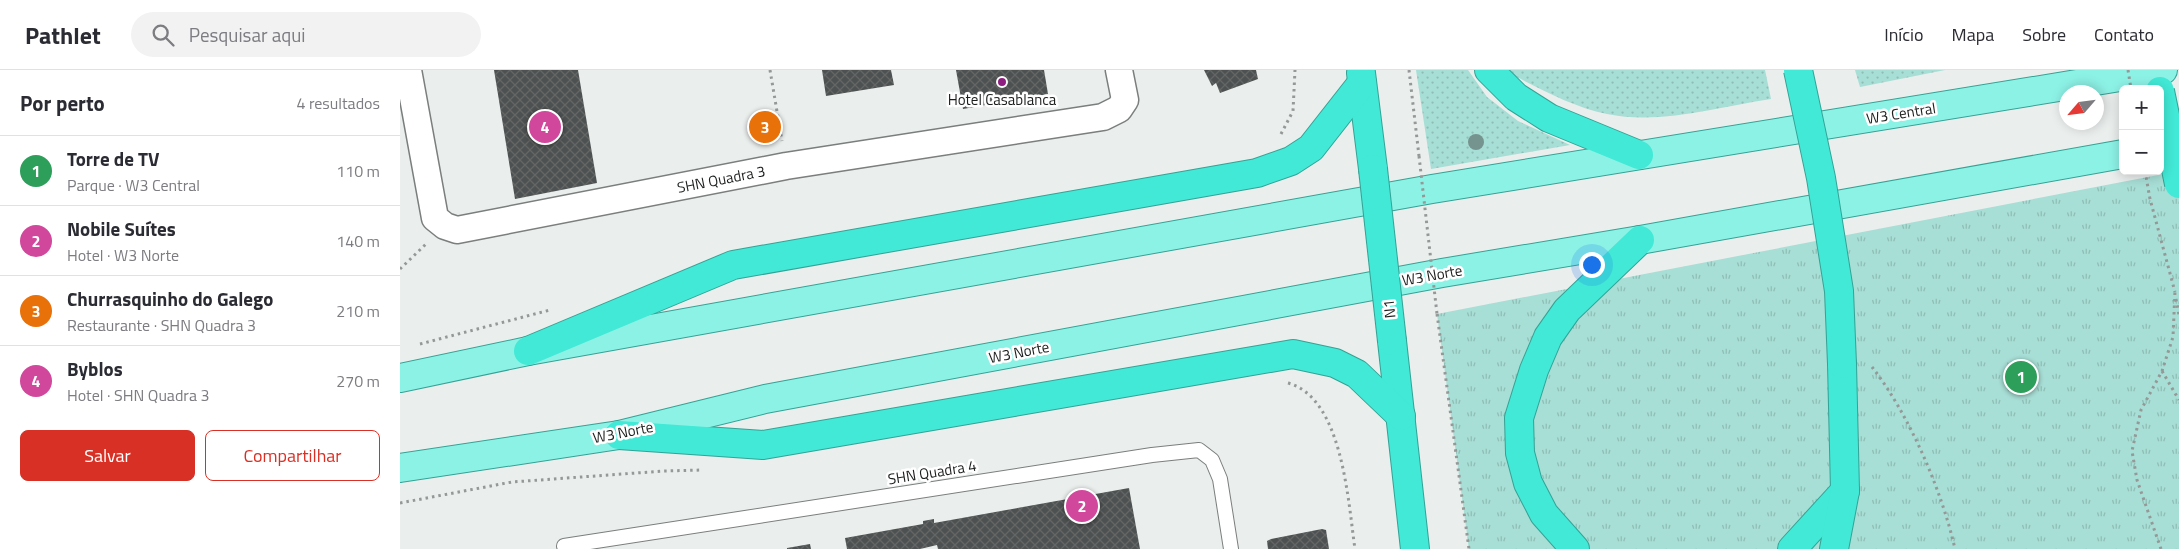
<!DOCTYPE html>
<html lang="pt">
<head>
<meta charset="utf-8">
<style>
	:root { --surface:#fff; --page:#f2f2f3; --text:#2b2b33; --muted:#7c7c81; --line:#e1e1e2; --accent:#d93025 }
	body { margin:0; font-family:"Titillium Web",sans-serif; background:var(--page); color:var(--text) }
	.controls { position:absolute; right:15px; top:15px; display:grid; overflow:hidden; border-radius:8px; box-shadow:0 2px 12px #0003 }
	.controls button { width:45px; height:45px; display:grid; place-items:center; padding:0; border:0; border-bottom:1px solid var(--line); background:var(--surface); color:var(--text); font:25px sans-serif }
	.compass { position:absolute; left:1659px; top:15px; width:45px; height:45px; border-radius:50%; background:var(--surface); box-shadow:0 2px 12px #0003; rotate:242deg }
	.you { position:absolute; left:1191px; top:194px; width:18px; height:18px; margin:-12px; border:4px solid #fff; border-radius:50%; background:#1a73e8; box-shadow:0 0 0 8px #1a73e833 }
	.badge { display:grid; place-items:center; width:32px; height:32px; border-radius:50%; background:var(--accent); color:#fff; font-size:16px; font-weight:700 }
	.pin { position:absolute; translate:-50% -50%; border:2px solid #fff; box-shadow:0 1px 5px #0006 }
	.list { margin:0; padding:0; list-style:none }
	h2 { display:flex; justify-content:space-between; align-items:center; height:65px; margin:0; padding:0 20px; font-size:21px }
	h2 small { font-size:16px; font-weight:400; color:var(--muted) }
	.list li { display:grid; grid-template-columns:32px 1fr auto; gap:15px; align-items:center; box-sizing:border-box; height:70px; padding:0 20px; border-top:1px solid var(--line) }
	.list b { display:block; font-size:19px; white-space:nowrap }
	.list p { margin:0; font-size:16px; white-space:nowrap; color:var(--muted) }
	.list em { font-size:16px; font-style:normal; color:var(--muted) }
	.actions { display:flex; gap:10px; padding:15px 20px }
	.actions a { flex:1; padding:11px 0; border:1px solid var(--accent); border-radius:8px; text-align:center; font-size:18px; color:var(--accent) }
	.actions .main { background:var(--accent); color:#fff }
	.icon { flex:none; width:28px; height:28px; fill:none; stroke:currentColor; stroke-width:2; stroke-linecap:round; stroke-linejoin:round }
	.map { position:relative; flex:none; width:1779px; height:479px; overflow:hidden }
	header { display:flex; align-items:center; gap:30px; box-sizing:border-box; height:70px; padding:0 25px; background:var(--surface); border-bottom:1px solid var(--line) }
	header strong { font-size:24px }
	nav { display:flex; gap:28px; margin-inline-start:auto; font-size:18px }
	.search { width:350px; height:45px; background:var(--page); display:flex; align-items:center; gap:12px; box-sizing:border-box; padding:0 18px; border-radius:28px; color:var(--muted); font-size:19px }
	main { display:flex }
	aside { flex:1; background:var(--surface) }
	.map>svg:first-child { display:block }
	.grass { fill:url(#grass-dots) }
	.park { fill:url(#park-tufts) }
	.building { fill:url(#building-cross-hatch) }
	.lines { fill:none; stroke-linecap:round; stroke-linejoin:round }
	.lane-casing { stroke:#7a7e7d; stroke-width:16 }
	.street-casing { stroke:#7a7e7d; stroke-width:29 }
	.primary-casing { stroke:#34a295; stroke-width:30 }
	.highway-casing { stroke:#34a295; stroke-width:30 }
	.path { stroke:#949897; stroke-width:3; stroke-dasharray:2.5 4; stroke-linecap:butt }
	.lane { stroke:#fff; stroke-width:14 }
	.street { stroke:#fff; stroke-width:26 }
	.primary { stroke:#8df2e6; stroke-width:28 }
	.highway { stroke:#41e9d6; stroke-width:28 }
	.highway-bridge-casing { stroke:#34a295; stroke-width:30; stroke-linecap:butt }
	.path-bridge { stroke:#949897; stroke-width:3; stroke-dasharray:2.5 4; stroke-linecap:butt }
	.highway-bridge { stroke:#41e9d6; stroke-width:28 }
	.tree { fill:#75938f }
	.poi-dot { fill:#8e1f80; stroke:#fff; stroke-width:2 }
	.labels { text-anchor:middle; dominant-baseline:central; stroke-width:5; stroke-linejoin:round; paint-order:stroke }
	.poi-label { font-size:15px; fill:#1c1e1d; stroke:#fff }
	.street-label { font-size:15px; fill:#1c1e1d; stroke:#fff }
</style>
</head>
<body>
<header>
<strong>Pathlet</strong>
<div class="search"><svg class="icon" aria-label="search" viewBox="0 0 24 24"><circle cx="10" cy="10" r="6"/><path d="M15 15l6 6"/></svg>Pesquisar aqui</div>
<nav><a>Início</a><a>Mapa</a><a>Sobre</a><a>Contato</a></nav>
</header>
<main>
<aside>
<h2>Por perto<small>4 resultados</small></h2>
<ul class="list">
<li><span class="badge" style="background:#2e9e5b">1</span><div><b>Torre de TV</b><p>Parque · W3 Central</p></div><em>110 m</em></li>
<li><span class="badge" style="background:#d1479c">2</span><div><b>Nobile Suítes</b><p>Hotel · W3 Norte</p></div><em>140 m</em></li>
<li><span class="badge" style="background:#e8710a">3</span><div><b>Churrasquinho do Galego</b><p>Restaurante · SHN Quadra 3</p></div><em>210 m</em></li>
<li><span class="badge" style="background:#d1479c">4</span><div><b>Byblos</b><p>Hotel · SHN Quadra 3</p></div><em>270 m</em></li>
</ul>
<div class="actions"><a class="main">Salvar</a><a>Compartilhar</a></div>
</aside>
<div class="map">
<svg width="1779" height="479" viewBox="0 0 1779 479">
	<defs>
		<pattern id="grass-dots" width="8" height="8" patternUnits="userSpaceOnUse" patternTransform="scale(1.25)"><rect width="8" height="8" fill="#a7ded5"/><path d="M2 2h.1M6 6h.1" fill="none" stroke="#8fbeb6" stroke-width="1.8" stroke-linecap="round"/></pattern>
		<pattern id="park-tufts" width="24" height="20" patternUnits="userSpaceOnUse" patternTransform="scale(1.25)"><rect width="24" height="20" fill="#a7ded5"/><path d="M3 7l-1-3M5 7V3M7 7l1-3M15 17l-1-3M17 17v-4M19 17l1-3" fill="none" stroke="#8fbeb6"/></pattern>
		<pattern id="building-cross-hatch" width="8" height="8" patternUnits="userSpaceOnUse" patternTransform="scale(1.25)"><rect width="8" height="8" fill="#4e5151"/><path d="M0 0l8 8M0 8l8-8" fill="none" stroke="#646666"/></pattern>
	</defs>
	<rect width="100%" height="100%" fill="#eaeeed"/>
	<g class="grass">
		<polygon points="1016,0 1068,0 1087,27 1118,51 1170,75 1031,99"/>
		<path d="M1110 0H1365L1371 29C1318 37 1260 55 1207 44 1174 37 1144 21 1115 6Z"/>
		<polygon points="1455,0 1545,0 1460,17"/>
	</g>
	<polygon class="park" points="1779,101 1779,479 1069,479 1037,244"/>
	<g class="building">
		<polygon points="94,0 178,0 197,113 115,129"/>
		<polygon points="422,0 491,0 494,15 426,26"/>
		<polygon points="556,0 644,0 648,24 563,39"/>
		<polygon points="804,0 856,0 858,9 820,23 816,13 812,16"/>
		<polygon points="729,418 740,479 538,479 537,475 520,479 447,479 445,468 523,454 523,451 534,449 534,453"/>
		<polygon points="922,459 926,460 929,479 868,479 867,471 871,469"/>
		<polygon points="410,474 411,479 387,479 387,478"/>
	</g>
	<g class="lines">
		<defs>
			<polyline id="lane" points="164,476 752,385 799,380 812,390 820,409 831,479"/>
			<polyline id="street" points="8,0 35,148 45,156 57,160 386,96 703,47 719,39 725,30 719,0"/>
			<g id="primary">
				<polyline points="0,308 128,281 1032,119 1763,0"/>
				<polyline points="0,398 219,365 365,329 1042,203 1240,170 1723,84"/>
			</g>
			<g id="highway">
				<polyline points="1089,0 1116,27 1149,48 1239,85"/>
				<polyline points="961,3 973,99"/>
				<polyline points="992,271 1015,479"/>
				<polyline points="128,281 333,195 857,103 891,91 911,78 962,13"/>
				<polyline points="219,365 363,375 893,284 935,293 957,304 1001,346"/>
				<polyline points="1175,479 1144,444 1128,413 1120,383 1119,348 1134,300 1148,267 1167,240 1240,170"/>
				<polyline points="1392,479 1445,421"/>
				<polyline points="1434,479 1445,421 1442,294"/>
			</g>
		</defs>
		<use href="#lane" class="lane-casing"/>
		<use href="#street" class="street-casing"/>
		<use href="#primary" class="primary-casing"/>
		<use href="#highway" class="highway-casing"/>
		<g class="path">
			<polyline points="370,0 382,71"/>
			<polyline points="1009,0 1019,86"/>
			<polyline points="881,64 893,41 895,0"/>
			<polyline points="1745,101 1750,129 1775,222"/>
			<polyline points="0,199 26,174"/>
			<polyline points="1776,229 1779,245"/>
			<polyline points="1037,244 1069,479"/>
			<polyline points="20,274 150,240"/>
			<path d="M1472 297C1509 344 1542 421 1555 479"/>
			<polyline points="1762,301 1779,330"/>
			<path d="M888 313C943 328 948 432 955 479"/>
			<polyline points="0,433 112,412 264,401 302,400"/>
			<polyline points="1761,479 1737,410 1732,381 1741,340 1762,301 1773,267 1775,221"/>
		</g>
		<use href="#lane" class="lane"/>
		<use href="#street" class="street"/>
		<use href="#primary" class="primary"/>
		<use href="#highway" class="highway"/>
		<defs>
			<g id="highway-bridge">
				<polyline points="1398,0 1421,108 1439,221 1442,294"/>
				<polyline points="1760,21 1779,114"/>
				<polyline points="973,99 992,271"/>
			</g>
		</defs>
		<use href="#highway-bridge" class="highway-bridge-casing"/>
		<g class="path-bridge">
			<polyline points="1728,0 1731,19"/>
			<polyline points="1019,86 1037,244"/>
		</g>
		<use href="#highway-bridge" class="highway-bridge"/>
	</g>
	<circle class="tree" cx="1076" cy="72" r="8"/>
	<circle class="poi-dot" cx="602" cy="12" r="5"/>
	<g class="labels">
		<g class="poi-label">
			<text x="602" y="29">Hotel Casablanca</text>
		</g>
		<g class="street-label">
			<text transform="translate(1501 43) rotate(-9)">W3 Central</text>
			<text transform="translate(321 109) rotate(-11)">SHN Quadra 3</text>
			<text transform="translate(1032 205) rotate(-10)">W3 Norte</text>
			<text transform="translate(989 239) rotate(-96)">N1</text>
			<text transform="translate(619 282) rotate(-11)">W3 Norte</text>
			<text transform="translate(223 362) rotate(-11)">W3 Norte</text>
			<text transform="translate(532 402) rotate(-9)">SHN Quadra 4</text>
		</g>
	</g>
</svg>
<div class="controls">
<button>+</button>
<button>−</button>
</div>
<svg class="compass" viewBox="-18 -18 36 36"><path d="M0-13l5 13h-10z" fill="#e53935"/><path d="M0 13l5-13h-10z" fill="#7c7c81"/></svg>
<div class="you"></div>
<div class="pin badge" style="left:1621px;top:307px;background:#2e9e5b">1</div>
<div class="pin badge" style="left:682px;top:436px;background:#d1479c">2</div>
<div class="pin badge" style="left:365px;top:57px;background:#e8710a">3</div>
<div class="pin badge" style="left:145px;top:57px;background:#d1479c">4</div>
</div>
</main>
</body>
</html>
